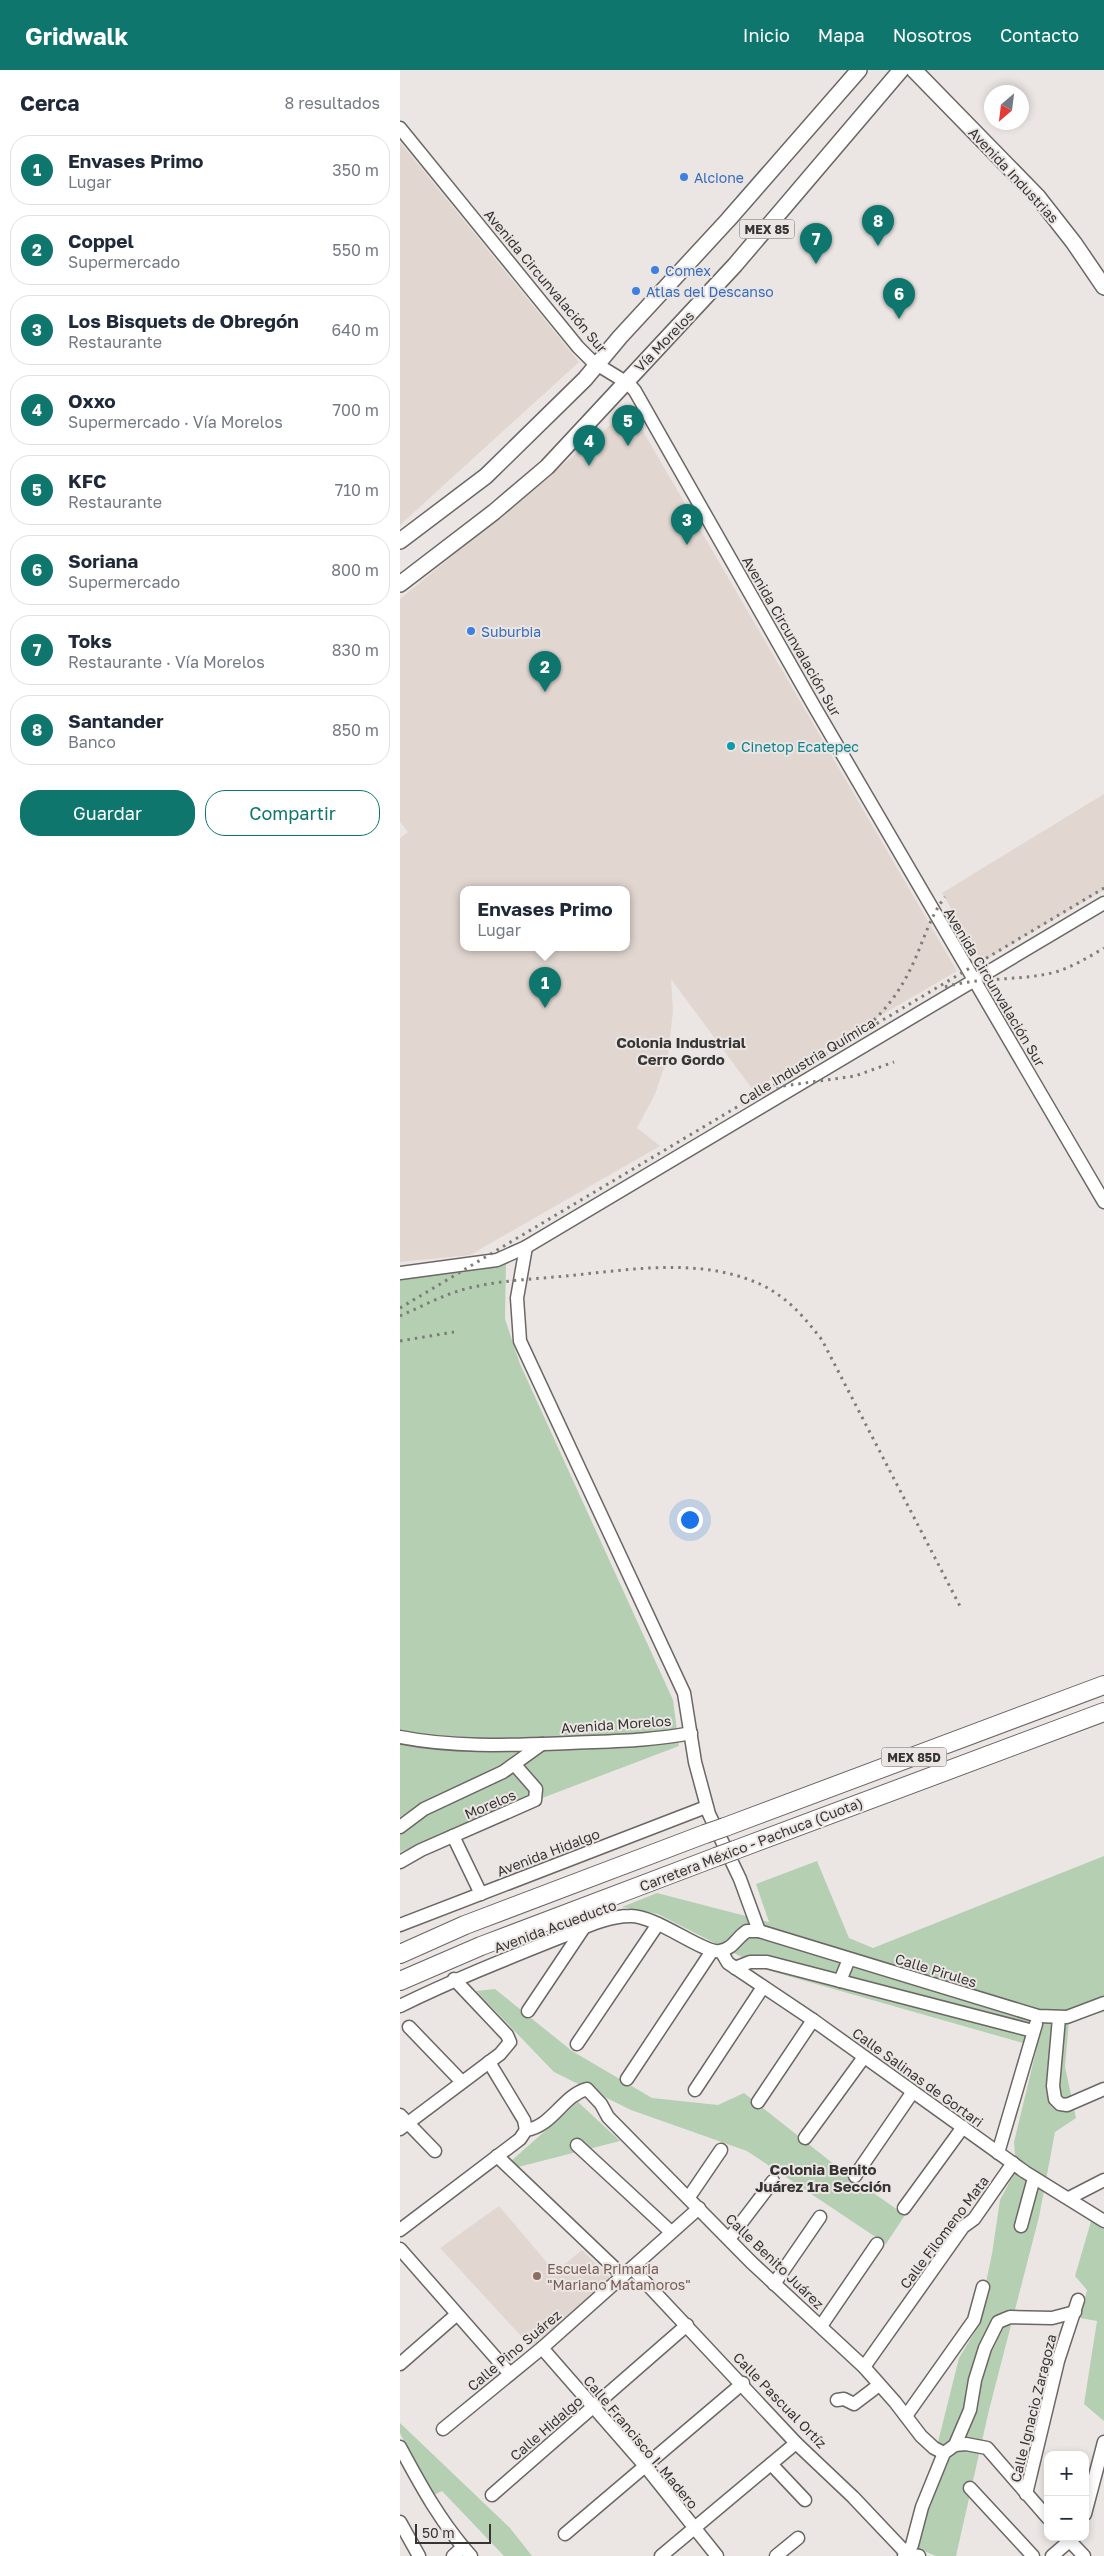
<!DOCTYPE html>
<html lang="es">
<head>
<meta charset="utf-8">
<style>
	:root { --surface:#fff; --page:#f6f6f7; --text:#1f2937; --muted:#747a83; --line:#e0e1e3; --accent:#0f766e }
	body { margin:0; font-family:"Golos Text",sans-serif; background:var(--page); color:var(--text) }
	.controls { position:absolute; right:15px; bottom:15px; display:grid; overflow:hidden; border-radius:10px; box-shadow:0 2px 8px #0003 }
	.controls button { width:45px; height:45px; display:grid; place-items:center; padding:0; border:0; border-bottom:1px solid var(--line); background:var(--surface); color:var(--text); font:25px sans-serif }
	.compass { position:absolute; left:584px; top:15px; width:45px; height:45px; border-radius:50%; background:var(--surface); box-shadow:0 2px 8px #0003; rotate:208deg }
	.scale { position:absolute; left:15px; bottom:12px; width:76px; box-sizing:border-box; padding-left:5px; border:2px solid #373534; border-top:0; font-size:14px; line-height:18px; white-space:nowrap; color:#373534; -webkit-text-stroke:4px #ebe6e3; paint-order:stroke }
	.you { position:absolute; left:289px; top:1449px; width:18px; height:18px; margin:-12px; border:4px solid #fff; border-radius:50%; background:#1a73e8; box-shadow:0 0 0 8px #1a73e833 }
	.badge { display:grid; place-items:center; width:32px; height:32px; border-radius:50%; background:var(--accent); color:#fff; font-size:16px; font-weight:700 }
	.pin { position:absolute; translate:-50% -41px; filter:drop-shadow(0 1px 2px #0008) }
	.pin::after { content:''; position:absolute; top:26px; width:18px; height:15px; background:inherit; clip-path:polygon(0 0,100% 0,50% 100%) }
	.popup { position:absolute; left:60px; top:816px; width:170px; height:65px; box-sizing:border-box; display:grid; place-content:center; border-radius:10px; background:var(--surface); filter:drop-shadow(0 1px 4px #0005); font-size:16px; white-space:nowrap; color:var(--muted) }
	.popup b { font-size:19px; color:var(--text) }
	.popup::after { content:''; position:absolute; left:50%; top:100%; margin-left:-10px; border:10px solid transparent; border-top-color:var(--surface) }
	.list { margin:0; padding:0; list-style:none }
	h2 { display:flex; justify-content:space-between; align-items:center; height:65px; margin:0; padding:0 20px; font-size:21px }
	h2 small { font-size:16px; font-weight:400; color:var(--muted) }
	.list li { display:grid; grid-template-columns:32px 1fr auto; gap:15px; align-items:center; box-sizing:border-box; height:70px; margin:0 10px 10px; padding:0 10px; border:1px solid var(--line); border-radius:20px }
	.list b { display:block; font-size:19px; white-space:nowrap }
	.list p { margin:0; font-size:16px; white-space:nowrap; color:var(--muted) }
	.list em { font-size:16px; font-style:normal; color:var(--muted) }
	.actions { display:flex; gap:10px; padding:15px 20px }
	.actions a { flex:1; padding:11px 0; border:1px solid var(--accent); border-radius:20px; text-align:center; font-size:18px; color:var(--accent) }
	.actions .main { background:var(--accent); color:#fff }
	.map { position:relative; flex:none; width:704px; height:2486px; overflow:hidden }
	header { display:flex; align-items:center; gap:30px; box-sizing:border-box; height:70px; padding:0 25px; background:var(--accent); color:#fff }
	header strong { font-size:24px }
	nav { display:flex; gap:28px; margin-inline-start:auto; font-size:18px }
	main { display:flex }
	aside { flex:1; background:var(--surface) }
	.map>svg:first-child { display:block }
	.built { fill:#e2d6d0; fill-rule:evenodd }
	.green { fill:#b4cfb2 }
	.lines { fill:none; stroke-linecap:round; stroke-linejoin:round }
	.minor-casing { stroke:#6b6764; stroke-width:15 }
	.major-casing { stroke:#6b6764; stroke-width:18 }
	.highway-casing { stroke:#6b6764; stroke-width:20 }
	.minor { stroke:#fff; stroke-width:12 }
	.major { stroke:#fff; stroke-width:15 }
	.highway { stroke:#fff; stroke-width:18 }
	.rail { stroke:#7e7b79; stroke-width:3; stroke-dasharray:2.5 5; stroke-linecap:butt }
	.highway-bridge-casing { stroke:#6b6764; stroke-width:20; stroke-linecap:butt }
	.highway-bridge { stroke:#fff; stroke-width:18 }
	.shop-dot { fill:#3f7fe0; stroke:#ebe6e3; stroke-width:2 }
	.culture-dot { fill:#0f9aa8; stroke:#ebe6e3; stroke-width:2 }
	.education-dot { fill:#8d6e63; stroke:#ebe6e3; stroke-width:2 }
	.labels { text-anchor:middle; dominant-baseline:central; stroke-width:4; stroke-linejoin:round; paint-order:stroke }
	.shield { fill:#ebe6e3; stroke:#6d6a68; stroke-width:1 }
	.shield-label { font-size:12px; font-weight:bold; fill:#373534 }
	.street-label { font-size:14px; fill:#373534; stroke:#ebe6e3 }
	.shop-label { font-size:14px; fill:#366cbe; stroke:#ebe6e3; text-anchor:start }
	.culture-label { font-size:14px; fill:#0d838f; stroke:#ebe6e3; text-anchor:start }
	.education-label { font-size:14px; fill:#785e54; stroke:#ebe6e3; text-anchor:start }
	.neighbourhood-label { font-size:15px; font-weight:bold; fill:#373534; stroke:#ebe6e3 }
</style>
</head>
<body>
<header>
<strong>Gridwalk</strong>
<nav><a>Inicio</a><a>Mapa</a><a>Nosotros</a><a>Contacto</a></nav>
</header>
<main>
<aside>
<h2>Cerca<small>8 resultados</small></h2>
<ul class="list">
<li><span class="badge">1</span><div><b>Envases Primo</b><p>Lugar</p></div><em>350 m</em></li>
<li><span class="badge">2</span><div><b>Coppel</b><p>Supermercado</p></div><em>550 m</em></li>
<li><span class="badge">3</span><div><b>Los Bisquets de Obregón</b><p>Restaurante</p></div><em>640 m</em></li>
<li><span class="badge">4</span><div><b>Oxxo</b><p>Supermercado · Vía Morelos</p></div><em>700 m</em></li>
<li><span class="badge">5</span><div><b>KFC</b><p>Restaurante</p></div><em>710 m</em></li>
<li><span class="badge">6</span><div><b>Soriana</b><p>Supermercado</p></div><em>800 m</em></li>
<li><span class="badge">7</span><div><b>Toks</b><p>Restaurante · Vía Morelos</p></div><em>830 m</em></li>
<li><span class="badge">8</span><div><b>Santander</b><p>Banco</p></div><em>850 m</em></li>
</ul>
<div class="actions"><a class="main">Guardar</a><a>Compartir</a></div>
</aside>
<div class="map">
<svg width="704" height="2486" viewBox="0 0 704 2486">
	<rect width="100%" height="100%" fill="#ebe6e3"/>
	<g class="built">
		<polygon points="0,72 179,292 0,455"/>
		<path d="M230 339 557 901 353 1020 271 909 273 941 268 986 255 1024 237 1058 260 1076 70 1185 0 1192V768L8 762 0 752V529ZM64 819H226V877H64Z"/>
		<polygon points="704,724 704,820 582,892 542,823"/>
		<polygon points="99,2136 155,2202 182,2180 211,2209 131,2277 40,2178"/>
	</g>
	<g class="green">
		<polygon points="106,1189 105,1249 120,1294 273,1630 279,1676 0,1782 0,1208"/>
		<polygon points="704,1786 704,1942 669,1951 665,1997 676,2048 655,2062 639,2147 589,2340 556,2486 536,2486 512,2476 559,2288 576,2260 592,2184 600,2130 616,2100 614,2072 637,1977 367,1900 258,1844 222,1837 257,1823 369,1852 356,1814 417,1791 449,1868 473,1878"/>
		<polygon points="95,1919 172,1981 252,2028 318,2035 344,2023 445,2103 505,2145 486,2174 347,2081 231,2040 154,2002 76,1921"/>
		<polygon points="178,2032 220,2071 118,2097 111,2091"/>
		<polygon points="692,2148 704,2155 704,2351 684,2334 697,2251 680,2248 687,2220 675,2206"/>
		<polygon points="0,2353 110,2458 132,2486 104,2486 42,2421 32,2426 0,2363"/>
	</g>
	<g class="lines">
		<defs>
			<g id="minor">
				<polyline points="0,58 178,277 193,292 229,314 235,321 414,636 704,1132"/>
				<polyline points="126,1177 117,1228 120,1271 284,1623 295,1692 309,1744 340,1809 359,1861"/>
				<polyline points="0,1203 97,1190 126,1177 704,833"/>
				<path d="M0 1667C56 1678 112 1675 169 1673 210 1671 251 1671 291 1663"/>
				<polyline points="0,1757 24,1739 103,1702 142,1674"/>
				<polyline points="53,1766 81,1824"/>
				<polyline points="0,1792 21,1780 135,1730 136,1719 115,1695"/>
				<polyline points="0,1855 306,1737"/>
				<polyline points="321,1881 328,1893 413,1950 625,2102 704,2151"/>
				<polyline points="335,1898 350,1892 367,1892 633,1961"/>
				<polyline points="440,1911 449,1889"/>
				<path d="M0 1936C53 1910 106 1889 161 1867 181 1859 207 1846 230 1846 256 1845 305 1885 320 1881 333 1879 337 1867 347 1861H359L638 1946 667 1947 704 1933"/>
				<polyline points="128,1941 183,1859"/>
				<polyline points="659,1948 653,2016 655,2029 660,2034 667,2035 704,2019"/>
				<polyline points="9,1957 62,2012"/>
				<polyline points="177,1974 258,1854"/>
				<polyline points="89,1992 124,2050 126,2060"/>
				<polyline points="227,2009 312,1881"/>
				<polyline points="295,2020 363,1917"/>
				<polyline points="358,2032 413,1950"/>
				<polyline points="0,2045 35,2081"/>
				<polyline points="0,2059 100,1984 110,1972 107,1965 54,1909"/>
				<polyline points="405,2068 464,1987"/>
				<polyline points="177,2075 271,2162"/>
				<polyline points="598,2083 636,1954"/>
				<polyline points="97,2086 223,2206"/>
				<polyline points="455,2106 512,2023"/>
				<polyline points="289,2127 321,2080"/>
				<polyline points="669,2128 704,2110"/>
				<polyline points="504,2138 563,2057"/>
				<polyline points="621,2156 634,2108"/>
				<path d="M0 2160 120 2069 126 2060C153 2056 162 2026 187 2019L201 2034 208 2047 351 2192 464 2297 495 2332 521 2366 534 2378 544 2383"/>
				<polyline points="329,2169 373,2111"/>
				<polyline points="0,2179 110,2304"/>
				<polyline points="232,2198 396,2373 453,2427 507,2484"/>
				<polyline points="374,2214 420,2147"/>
				<polyline points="421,2256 477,2174"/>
				<polyline points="142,2278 246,2397 317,2486"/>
				<polyline points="0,2294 56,2245"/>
				<polyline points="464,2297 563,2157 574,2149 613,2093"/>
				<polyline points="437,2330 444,2329 454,2334 479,2315"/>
				<polyline points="506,2346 574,2250 583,2217"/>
				<polyline points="43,2359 142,2278 299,2138"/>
				<polyline points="555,2375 570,2340 575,2310 585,2278 598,2252 610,2247 652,2248 675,2242"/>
				<path d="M0 2377C21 2416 41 2453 71 2486"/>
				<polyline points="371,2394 405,2430"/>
				<polyline points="570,2418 633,2486"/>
				<polyline points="626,2424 658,2291 678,2230"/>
				<polyline points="92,2425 287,2255"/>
				<polyline points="685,2444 704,2372"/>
				<polyline points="0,2452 19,2486"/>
				<polyline points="165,2464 343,2313"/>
				<polyline points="666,2467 684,2486"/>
				<polyline points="507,2484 519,2486"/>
				<polyline points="53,2486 63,2477"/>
				<polyline points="261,2486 396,2373"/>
				<polyline points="376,2486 398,2468"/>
				<polyline points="504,2486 512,2475 522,2437 544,2383 555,2375 566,2374 587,2378 648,2448"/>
				<polyline points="652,2486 674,2467"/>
			</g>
			<g id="major">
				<polyline points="514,0 638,127 674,173 704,217"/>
				<polyline points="0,471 86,406 185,309 220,267 328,150 459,0"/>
				<polyline points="0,514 94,442 147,397 335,195 501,0"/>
			</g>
			<g id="highway">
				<polyline points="325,1757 704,1615"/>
				<polyline points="335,1780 704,1642"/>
				<polyline points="0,1884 65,1855 305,1764"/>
				<polyline points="0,1911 81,1876 316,1787"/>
			</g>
		</defs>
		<use href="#minor" class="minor-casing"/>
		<use href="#major" class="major-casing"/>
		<use href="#highway" class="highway-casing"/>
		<use href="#minor" class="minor"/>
		<use href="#major" class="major"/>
		<use href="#highway" class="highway"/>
		<g class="rail">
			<path d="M545 917C579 907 617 911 652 903 671 898 687 888 704 878"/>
			<path d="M474 950C494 931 508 907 518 882 526 863 532 844 545 827"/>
			<polyline points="376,1017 455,1006 494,992"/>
			<polyline points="0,1238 704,818"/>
			<path d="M0 1246C25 1235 50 1221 78 1216 106 1210 136 1209 165 1206 229 1200 303 1186 364 1216 389 1229 405 1248 422 1270L562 1540"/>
			<polyline points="0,1271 54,1262"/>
		</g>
		<defs>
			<g id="highway-bridge">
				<polyline points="305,1764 325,1757"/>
				<polyline points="316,1787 335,1780"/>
			</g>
		</defs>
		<use href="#highway-bridge" class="highway-bridge-casing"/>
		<use href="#highway-bridge" class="highway-bridge"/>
	</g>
	<g class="shop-dot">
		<circle cx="284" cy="107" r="5"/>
		<circle cx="255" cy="200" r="5"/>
		<circle cx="236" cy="221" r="5"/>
		<circle cx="71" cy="561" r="5"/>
	</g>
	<circle class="culture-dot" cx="331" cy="676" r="5"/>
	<circle class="education-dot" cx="137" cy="2206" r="5"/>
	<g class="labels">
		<g class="shield">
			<rect x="339.5" y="149.5" width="55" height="19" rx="4"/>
			<rect x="481.5" y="1677.5" width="65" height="19" rx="4"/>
		</g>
		<g class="shield-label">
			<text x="367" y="159">MEX 85</text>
			<text x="514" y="1687">MEX 85D</text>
		</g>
		<g class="street-label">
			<text transform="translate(614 105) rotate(47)">Avenida Industrias</text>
			<text transform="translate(146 211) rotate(50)">Avenida Circunvalación Sur</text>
			<text transform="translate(264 271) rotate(-46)">Vía Morelos</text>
			<text transform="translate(392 566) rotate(60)">Avenida Circunvalación Sur</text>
			<text transform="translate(595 917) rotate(59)">Avenida Circunvalación Sur</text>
			<text transform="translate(407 991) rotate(-31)">Calle Industria Química</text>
			<text transform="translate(216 1654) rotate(-4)">Avenida Morelos</text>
			<text transform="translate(90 1734) rotate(-23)">Morelos</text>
			<text transform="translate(351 1774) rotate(-21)">Carretera México - Pachuca (Cuota)</text>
			<text transform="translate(148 1782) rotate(-21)">Avenida Hidalgo</text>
			<text transform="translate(155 1856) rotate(-20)">Avenida Acueducto</text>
			<text transform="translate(536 1900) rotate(17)">Calle Pirules</text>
			<text transform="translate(518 2007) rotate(36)">Calle Salinas de Gortari</text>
			<text transform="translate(544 2162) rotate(-53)">Calle Filomeno Mata</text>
			<text transform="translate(375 2191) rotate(44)">Calle Benito Juárez</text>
			<text transform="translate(114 2280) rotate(-40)">Calle Pino Suárez</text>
			<text transform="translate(380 2330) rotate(46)">Calle Pascual Ortíz</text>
			<text transform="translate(633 2338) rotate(-76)">Calle Ignacio Zaragoza</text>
			<text transform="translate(146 2358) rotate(-41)">Calle Hidalgo</text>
			<text transform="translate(241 2372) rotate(50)">Calle Francisco I. Madero</text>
		</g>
		<g class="shop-label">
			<text x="294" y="107">Alcione</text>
			<text x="265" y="200">Comex</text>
			<text x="246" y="221">Atlas del Descanso</text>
			<text x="81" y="561">Suburbia</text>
		</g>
		<g class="culture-label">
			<text x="341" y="676">Cinetop Ecatepec</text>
		</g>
		<g class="education-label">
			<text x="147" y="2198">Escuela Primaria<tspan x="147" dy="16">"Mariano Matamoros"</tspan></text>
		</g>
		<g class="neighbourhood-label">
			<text x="281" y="972">Colonia Industrial<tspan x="281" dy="17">Cerro Gordo</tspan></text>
			<text x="423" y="2099">Colonia Benito<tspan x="423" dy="17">Juárez 1ra Sección</tspan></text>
		</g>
	</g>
</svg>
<div class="controls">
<button>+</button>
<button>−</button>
</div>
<svg class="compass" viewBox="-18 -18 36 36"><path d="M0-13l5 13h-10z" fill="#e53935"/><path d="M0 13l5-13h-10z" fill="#747a83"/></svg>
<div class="scale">50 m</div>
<div class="you"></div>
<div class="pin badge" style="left:145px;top:938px">1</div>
<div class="popup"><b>Envases Primo</b>Lugar</div>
<div class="pin badge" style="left:145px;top:622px">2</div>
<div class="pin badge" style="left:287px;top:475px">3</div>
<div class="pin badge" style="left:189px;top:396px">4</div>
<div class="pin badge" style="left:228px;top:376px">5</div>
<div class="pin badge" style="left:499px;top:249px">6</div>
<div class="pin badge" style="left:416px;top:194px">7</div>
<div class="pin badge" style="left:478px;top:176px">8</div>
</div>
</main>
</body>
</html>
